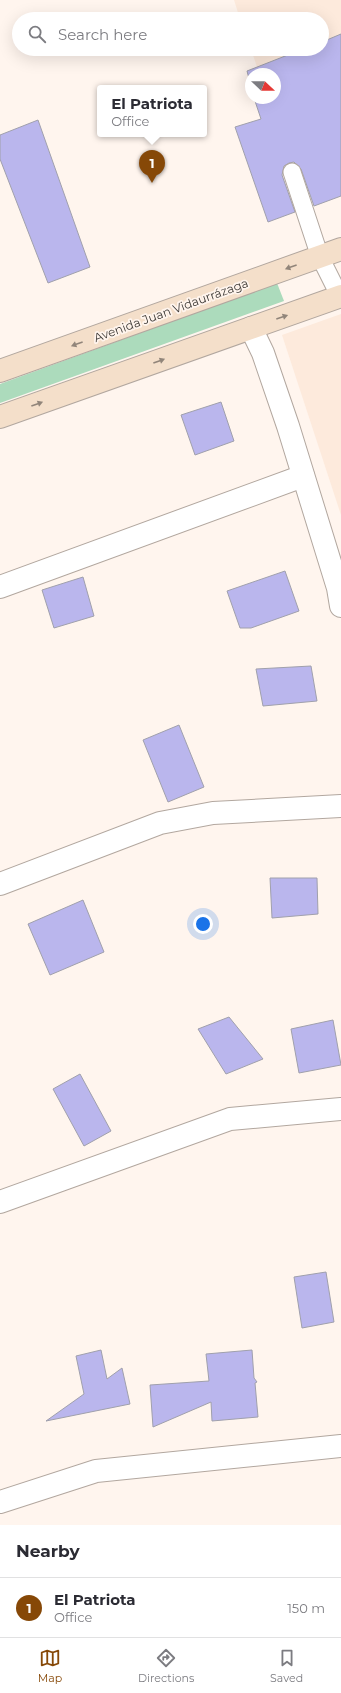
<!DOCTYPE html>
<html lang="en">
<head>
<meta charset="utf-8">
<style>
	:root { --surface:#fff; --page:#f2f2f3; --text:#2b2b33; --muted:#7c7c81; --line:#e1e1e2; --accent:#864807 }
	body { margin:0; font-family:Montserrat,sans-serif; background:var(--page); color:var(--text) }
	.compass { position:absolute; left:245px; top:68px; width:36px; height:36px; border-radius:50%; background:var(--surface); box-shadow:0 4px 16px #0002; rotate:112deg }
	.you { position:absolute; left:203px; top:924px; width:14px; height:14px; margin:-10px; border:3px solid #fff; border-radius:50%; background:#1a73e8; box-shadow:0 0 0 6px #1a73e833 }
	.badge { display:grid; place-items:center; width:26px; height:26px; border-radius:50%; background:var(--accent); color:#fff; font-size:13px; font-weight:700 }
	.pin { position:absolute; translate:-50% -33px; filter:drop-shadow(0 1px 2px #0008) }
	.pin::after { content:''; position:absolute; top:21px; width:14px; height:12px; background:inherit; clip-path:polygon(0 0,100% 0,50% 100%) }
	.popup { position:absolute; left:97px; top:85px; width:110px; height:52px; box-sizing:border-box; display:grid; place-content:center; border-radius:4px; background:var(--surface); filter:drop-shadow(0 1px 3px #0005); font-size:13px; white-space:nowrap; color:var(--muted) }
	.popup b { font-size:15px; color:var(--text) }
	.popup::after { content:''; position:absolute; left:50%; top:100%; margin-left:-8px; border:8px solid transparent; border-top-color:var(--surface) }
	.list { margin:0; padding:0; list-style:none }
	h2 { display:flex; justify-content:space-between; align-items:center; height:52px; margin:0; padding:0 16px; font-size:17px }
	h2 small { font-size:13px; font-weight:400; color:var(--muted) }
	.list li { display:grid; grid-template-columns:26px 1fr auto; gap:12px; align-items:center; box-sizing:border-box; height:60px; padding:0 16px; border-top:1px solid var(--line) }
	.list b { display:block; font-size:15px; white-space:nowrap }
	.list p { margin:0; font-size:13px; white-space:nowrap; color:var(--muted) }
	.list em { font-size:13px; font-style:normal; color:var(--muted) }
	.icon { flex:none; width:22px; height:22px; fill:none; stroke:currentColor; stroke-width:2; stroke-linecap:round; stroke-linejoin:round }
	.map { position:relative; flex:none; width:341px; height:1525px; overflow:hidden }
	.search { position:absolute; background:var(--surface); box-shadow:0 4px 16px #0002; left:12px; right:12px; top:12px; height:44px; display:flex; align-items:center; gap:10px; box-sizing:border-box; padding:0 14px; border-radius:22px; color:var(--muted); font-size:15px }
	.sheet { height:112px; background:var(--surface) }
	nav { display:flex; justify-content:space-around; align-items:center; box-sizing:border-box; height:56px; border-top:1px solid var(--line); background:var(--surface); font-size:11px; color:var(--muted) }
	nav a { display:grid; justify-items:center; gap:2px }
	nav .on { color:var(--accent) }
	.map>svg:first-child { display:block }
	.built { fill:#fdeadc }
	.green { fill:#acdbbc }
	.building { fill:#bab6ed; stroke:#a0a0ac }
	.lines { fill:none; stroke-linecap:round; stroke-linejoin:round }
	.lane-casing { stroke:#b2a79f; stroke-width:19 }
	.street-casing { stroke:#b2a79f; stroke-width:24 }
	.secondary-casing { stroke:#b2a79f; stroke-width:24 }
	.lane { stroke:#fff; stroke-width:17 }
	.street { stroke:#fff; stroke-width:22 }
	.secondary { stroke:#f4dfca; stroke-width:22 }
	.oneway { fill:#91857a }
	.labels { text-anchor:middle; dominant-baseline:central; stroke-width:3.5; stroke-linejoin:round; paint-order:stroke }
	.street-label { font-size:12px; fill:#403c38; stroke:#fff5ee }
</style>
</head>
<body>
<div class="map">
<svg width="341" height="1525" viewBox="0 0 341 1525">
	<rect width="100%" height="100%" fill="#fff5ee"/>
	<g class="built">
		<polygon points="234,0 341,0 341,34 322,42 322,19 240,19"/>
		<polygon points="251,49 303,49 257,67"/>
		<polygon points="341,314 341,515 282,335"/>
	</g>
	<polygon class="green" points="277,283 284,301 0,403 0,384"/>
	<g class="building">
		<polygon points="341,34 341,196 314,206 301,169 294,162 289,163 284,166 282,175 295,212 268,222 235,127 261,119 254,98 275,98 275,74 251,74 251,86 247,71 303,49 322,49 322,42"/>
		<polygon points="38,120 90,267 48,283 0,159 0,135"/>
		<polygon points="221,402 234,441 195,455 181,415"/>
		<polygon points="285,571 299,611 251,628 240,628 227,591"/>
		<polygon points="83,577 94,616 54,628 42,590"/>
		<polygon points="311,666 317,701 263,706 256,669"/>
		<polygon points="179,725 204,787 168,802 143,740"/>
		<polygon points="270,878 317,878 318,914 272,918"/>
		<polygon points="83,900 104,952 50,975 28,924"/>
		<polygon points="229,1017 263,1059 226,1074 198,1029"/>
		<polygon points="333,1020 341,1065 299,1073 291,1029"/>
		<polygon points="80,1074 111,1131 84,1146 53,1089"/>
		<polygon points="326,1272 334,1322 302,1328 294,1277"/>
		<polygon points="101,1350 107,1379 122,1368 130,1404 46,1421 84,1394 76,1356"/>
		<polygon points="252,1350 254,1378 257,1382 255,1383 258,1417 212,1421 211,1402 153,1427 150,1385 209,1381 206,1354"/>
	</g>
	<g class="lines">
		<defs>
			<polyline id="lane" points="292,172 320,257 340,297"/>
			<g id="street">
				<polyline points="251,328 263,353 288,426 338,588 341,606"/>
				<polyline points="0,587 303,476"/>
				<polyline points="0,884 160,823 213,813 341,806"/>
				<polyline points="0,1202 230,1119 341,1109"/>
				<polyline points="0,1502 96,1471 341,1446"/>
			</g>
			<g id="secondary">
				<polyline points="0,371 341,249"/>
				<polyline points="0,417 341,296"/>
			</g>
		</defs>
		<use href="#lane" class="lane-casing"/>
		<use href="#street" class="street-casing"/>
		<use href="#secondary" class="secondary-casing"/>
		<use href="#lane" class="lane"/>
		<use href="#street" class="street"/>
		<use href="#secondary" class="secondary"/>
	</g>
	<defs><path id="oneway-solid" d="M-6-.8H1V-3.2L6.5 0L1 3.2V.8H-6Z"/></defs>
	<g class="oneway">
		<use href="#oneway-solid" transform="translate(291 267) rotate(160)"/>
		<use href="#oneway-solid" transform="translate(282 317) rotate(-19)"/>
		<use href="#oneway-solid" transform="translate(77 344) rotate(160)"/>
		<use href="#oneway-solid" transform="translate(159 361) rotate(-20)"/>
		<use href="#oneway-solid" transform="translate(37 404) rotate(-20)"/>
	</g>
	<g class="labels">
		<g class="street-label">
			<text transform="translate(171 310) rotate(-20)">Avenida Juan Vidaurrázaga</text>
		</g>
	</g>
</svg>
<svg class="compass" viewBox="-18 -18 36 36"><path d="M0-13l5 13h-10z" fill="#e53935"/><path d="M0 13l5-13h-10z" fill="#7c7c81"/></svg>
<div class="you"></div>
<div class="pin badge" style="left:152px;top:183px">1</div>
<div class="popup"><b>El Patriota</b>Office</div>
<div class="search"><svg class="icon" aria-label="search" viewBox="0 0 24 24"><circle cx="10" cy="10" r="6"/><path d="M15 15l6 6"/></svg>Search here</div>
</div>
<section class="sheet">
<h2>Nearby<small></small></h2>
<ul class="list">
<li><span class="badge">1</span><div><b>El Patriota</b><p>Office</p></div><em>150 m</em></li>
</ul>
</section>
<nav>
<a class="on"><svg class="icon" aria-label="map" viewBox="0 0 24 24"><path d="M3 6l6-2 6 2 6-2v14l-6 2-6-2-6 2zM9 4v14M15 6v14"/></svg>Map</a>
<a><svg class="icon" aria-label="directions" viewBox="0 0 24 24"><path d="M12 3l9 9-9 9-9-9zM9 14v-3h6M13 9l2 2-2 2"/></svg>Directions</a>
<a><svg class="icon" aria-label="saved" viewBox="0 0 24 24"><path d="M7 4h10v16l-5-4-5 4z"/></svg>Saved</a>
</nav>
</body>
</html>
